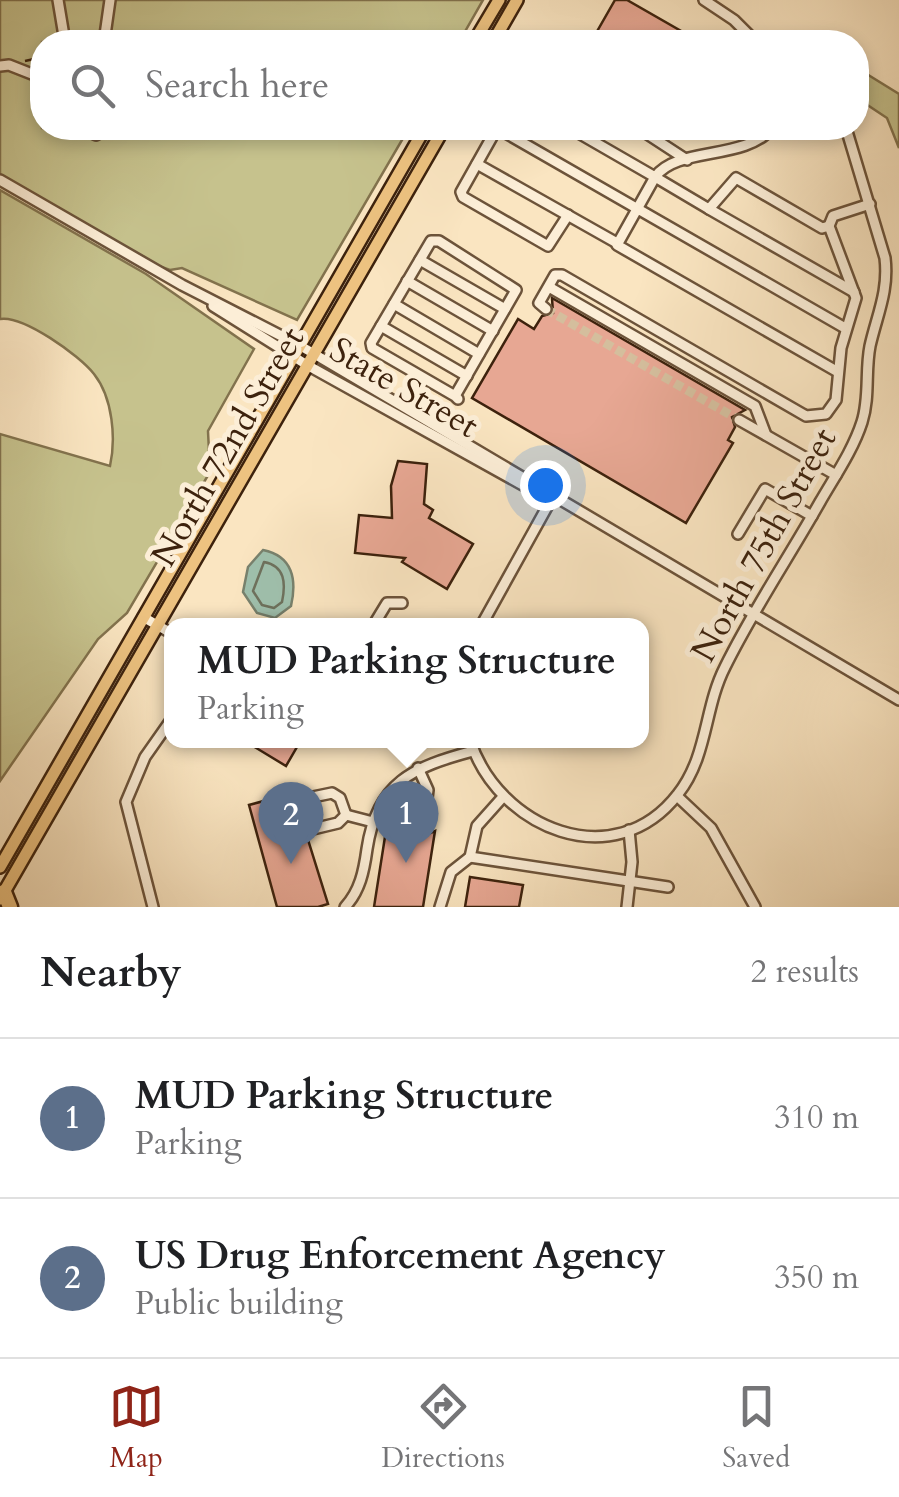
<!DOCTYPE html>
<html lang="en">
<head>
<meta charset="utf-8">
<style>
	:root { --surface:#fff; --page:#f2f2f2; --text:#202124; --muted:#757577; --line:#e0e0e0; --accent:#8f2418 }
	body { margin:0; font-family:Cardo,serif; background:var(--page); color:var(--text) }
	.you { position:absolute; left:545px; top:485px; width:35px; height:35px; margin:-25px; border:8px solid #fff; border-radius:50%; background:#1a73e8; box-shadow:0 0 0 15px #1a73e833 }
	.badge { display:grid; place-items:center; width:65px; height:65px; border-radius:50%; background:var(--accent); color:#fff; font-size:32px; font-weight:700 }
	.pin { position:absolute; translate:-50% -82px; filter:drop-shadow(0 2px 5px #0008) }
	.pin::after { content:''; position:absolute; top:52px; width:35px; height:30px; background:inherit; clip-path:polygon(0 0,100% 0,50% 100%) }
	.popup { position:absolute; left:164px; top:618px; width:485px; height:130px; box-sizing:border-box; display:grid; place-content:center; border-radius:20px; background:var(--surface); filter:drop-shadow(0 2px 8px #0005); font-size:32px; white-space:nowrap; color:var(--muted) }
	.popup b { font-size:38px; color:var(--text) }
	.popup::after { content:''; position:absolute; left:50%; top:100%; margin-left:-20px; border:20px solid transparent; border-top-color:var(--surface) }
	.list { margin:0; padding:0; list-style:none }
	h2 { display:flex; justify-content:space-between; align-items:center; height:130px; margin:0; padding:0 40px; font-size:42px }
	h2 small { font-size:32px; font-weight:400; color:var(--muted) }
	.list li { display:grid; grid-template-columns:65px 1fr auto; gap:30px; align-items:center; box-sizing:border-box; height:160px; padding:0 40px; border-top:2px solid var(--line) }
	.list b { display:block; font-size:38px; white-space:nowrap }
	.list p { margin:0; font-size:32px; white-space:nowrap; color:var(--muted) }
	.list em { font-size:32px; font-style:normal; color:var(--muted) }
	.icon { flex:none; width:55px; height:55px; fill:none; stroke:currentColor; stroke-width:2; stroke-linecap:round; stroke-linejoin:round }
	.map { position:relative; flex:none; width:899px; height:907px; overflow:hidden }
	.search { position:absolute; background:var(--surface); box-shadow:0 5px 15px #0003; left:30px; right:30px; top:30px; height:110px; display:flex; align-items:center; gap:25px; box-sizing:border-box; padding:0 35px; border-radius:40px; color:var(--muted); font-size:38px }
	.sheet { height:450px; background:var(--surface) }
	nav { display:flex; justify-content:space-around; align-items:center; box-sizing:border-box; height:140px; border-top:2px solid var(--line); background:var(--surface); font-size:28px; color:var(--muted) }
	nav a { display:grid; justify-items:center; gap:5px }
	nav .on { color:var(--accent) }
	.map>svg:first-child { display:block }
	.green { fill:#c6c28d; stroke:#82724d; stroke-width:2.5 }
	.water { fill:#9fc0ad; stroke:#78816d; stroke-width:2.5 }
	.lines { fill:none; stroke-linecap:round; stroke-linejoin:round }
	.shore { stroke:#6e715d; stroke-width:2.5 }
	.building { fill:#e7a793; stroke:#3d220d; stroke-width:2.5 }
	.minor-tunnel { stroke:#d4be9d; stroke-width:9; stroke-dasharray:9 4.5; stroke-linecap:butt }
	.minor-casing { stroke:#6c533a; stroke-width:14 }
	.major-casing { stroke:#3d220d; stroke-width:16 }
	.highway-casing { stroke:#3d220d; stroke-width:19 }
	.path { stroke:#3d220d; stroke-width:2.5; stroke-dasharray:8 5; stroke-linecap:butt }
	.minor { stroke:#fceed7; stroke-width:9 }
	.major { stroke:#edc280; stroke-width:11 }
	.highway { stroke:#edc280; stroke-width:14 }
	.labels { text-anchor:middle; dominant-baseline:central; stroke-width:10; stroke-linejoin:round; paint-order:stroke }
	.street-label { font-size:35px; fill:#3d220d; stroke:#fceed7 }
</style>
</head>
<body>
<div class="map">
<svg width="899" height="907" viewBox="0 0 899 907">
	<rect width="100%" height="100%" fill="#fae5c1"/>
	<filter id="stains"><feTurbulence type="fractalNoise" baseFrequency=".002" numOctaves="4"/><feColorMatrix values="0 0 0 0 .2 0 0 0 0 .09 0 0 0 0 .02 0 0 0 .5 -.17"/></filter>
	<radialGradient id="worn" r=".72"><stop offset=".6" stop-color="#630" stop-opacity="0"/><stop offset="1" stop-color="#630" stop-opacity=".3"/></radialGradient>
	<g class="green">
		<polygon points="0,0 483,0 459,42 42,42 42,128 409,128 297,320 182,268 170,270 156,265 0,175"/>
		<polygon points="857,68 899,94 899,148 887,118 857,98"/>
		<path d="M0 190 146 274 254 349 208 431 210 472 127 613 98 639 0 781V434L110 466C116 439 113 398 94 374 79 355 23 315 0 319Z"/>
	</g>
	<path class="water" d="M263 550C293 556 297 580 291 606L275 618 257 613 243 592 248 567Z"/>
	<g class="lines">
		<path class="shore" d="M264 562C285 566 286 583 282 602L274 608 262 605 253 591Z"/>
	</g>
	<g class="building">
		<polygon points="615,0 627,0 688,35 684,42 591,42"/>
		<polygon points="552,298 745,410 732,417 735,427 728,440 733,443 686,523 472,398 518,319 534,329 542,316 553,313"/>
		<polygon points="398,461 427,464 424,504 433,510 429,518 473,544 447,589 402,562 405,558 355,553 359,515 392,518 391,486"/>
		<polygon points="243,740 301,740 286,766"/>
		<polygon points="297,792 296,804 305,807 309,822 305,830 328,904 318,907 277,907 249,805"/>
		<polygon points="387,824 415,828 421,837 435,831 423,907 374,907"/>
		<polygon points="470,877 523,885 519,907 465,907"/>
	</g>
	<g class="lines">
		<polyline class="minor-tunnel" points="546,309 739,420"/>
		<defs>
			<g id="minor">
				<polyline points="58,0 65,42"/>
				<polyline points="704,0 734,20 756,42"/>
				<polyline points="104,42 110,0"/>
				<polyline points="0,66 9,65 42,78"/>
				<polyline points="81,128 96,135 108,128"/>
				<path d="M570 128 655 177C677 146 745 161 772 128"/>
				<polyline points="638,128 687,160"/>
				<polyline points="477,164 617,243"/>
				<polyline points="0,180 182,285 299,345 899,700"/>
				<polyline points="709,209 854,292"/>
				<polyline points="568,215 548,246 463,197 461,192 497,128 845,328"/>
				<polyline points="829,226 822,228 736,178 709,209 655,177 617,245 838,372"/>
				<polyline points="420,260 505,309"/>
				<polyline points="407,281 493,331"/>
				<polyline points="549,287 755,406 766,435"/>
				<polyline points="394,304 479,354"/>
				<polyline points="213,306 307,365 537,493"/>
				<polyline points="546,309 539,303 555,275 562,275 806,416 826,414 836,400 841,348 856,298 829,226 833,216 870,204"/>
				<polyline points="381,326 467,376"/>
				<polyline points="455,396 372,348 371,343 431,241 439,241 516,290 455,396 458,399"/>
				<polyline points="739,420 836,475"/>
				<polyline points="738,534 765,489 812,516"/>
				<polyline points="143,617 171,633"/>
				<polyline points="373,626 387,603 402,603"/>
				<polyline points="481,626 552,498"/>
				<path d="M470 740C498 828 614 877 678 794 708 756 704 708 725 667 753 610 789 557 820 502 835 476 853 450 862 422 870 397 865 371 870 346 877 315 889 291 885 258L846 128"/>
				<polyline points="418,768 428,790 423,829"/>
				<polyline points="677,796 711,828 755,907"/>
				<polyline points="502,798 477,826 470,857 668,887"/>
				<polyline points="303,799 332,793 340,798 346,815"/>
				<polyline points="313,829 338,823 346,815 373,822"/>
				<polyline points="153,907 126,802 145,757 171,720"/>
				<path d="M345 907C360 891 364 871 367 849 377 782 413 767 473 751"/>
				<polyline points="440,907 451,872 470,857"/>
				<polyline points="627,907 632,862 629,830"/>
			</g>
			<g id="major">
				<polyline points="474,42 499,0"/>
				<polyline points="493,42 517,0"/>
				<polyline points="0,867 425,128"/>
				<polyline points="0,899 444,128"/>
			</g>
			<polyline id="highway" points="4,892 10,907"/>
		</defs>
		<use href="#minor" class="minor-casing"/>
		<use href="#major" class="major-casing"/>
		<use href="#highway" class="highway-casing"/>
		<polyline class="path" points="25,61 42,57"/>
		<use href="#minor" class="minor"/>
		<use href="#major" class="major"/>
		<use href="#highway" class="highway"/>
	</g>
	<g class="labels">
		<g class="street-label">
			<text transform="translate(404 388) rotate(30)">State Street</text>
			<text transform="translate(228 447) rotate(-60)">North 72nd Street</text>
			<text transform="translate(764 545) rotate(-61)">North 75th Street</text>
		</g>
	</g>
	<rect width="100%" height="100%" filter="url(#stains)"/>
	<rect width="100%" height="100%" fill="url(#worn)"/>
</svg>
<div class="you"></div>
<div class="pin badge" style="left:406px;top:863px;background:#5c6f8a">1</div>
<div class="popup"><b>MUD Parking Structure</b>Parking</div>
<div class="pin badge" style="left:291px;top:864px;background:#5c6f8a">2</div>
<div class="search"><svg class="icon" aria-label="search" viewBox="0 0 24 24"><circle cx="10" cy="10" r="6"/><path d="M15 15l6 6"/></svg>Search here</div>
</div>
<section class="sheet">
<h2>Nearby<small>2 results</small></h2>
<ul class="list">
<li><span class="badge" style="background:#5c6f8a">1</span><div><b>MUD Parking Structure</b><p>Parking</p></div><em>310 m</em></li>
<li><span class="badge" style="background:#5c6f8a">2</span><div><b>US Drug Enforcement Agency</b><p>Public building</p></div><em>350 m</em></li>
</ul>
</section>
<nav>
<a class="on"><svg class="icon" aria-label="map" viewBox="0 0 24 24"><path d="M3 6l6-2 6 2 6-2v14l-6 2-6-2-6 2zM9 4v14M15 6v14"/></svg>Map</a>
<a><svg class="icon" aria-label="directions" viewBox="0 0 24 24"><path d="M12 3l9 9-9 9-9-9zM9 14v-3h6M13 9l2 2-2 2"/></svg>Directions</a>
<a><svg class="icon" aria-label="saved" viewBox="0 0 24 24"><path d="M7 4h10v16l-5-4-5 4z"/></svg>Saved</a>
</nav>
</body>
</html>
